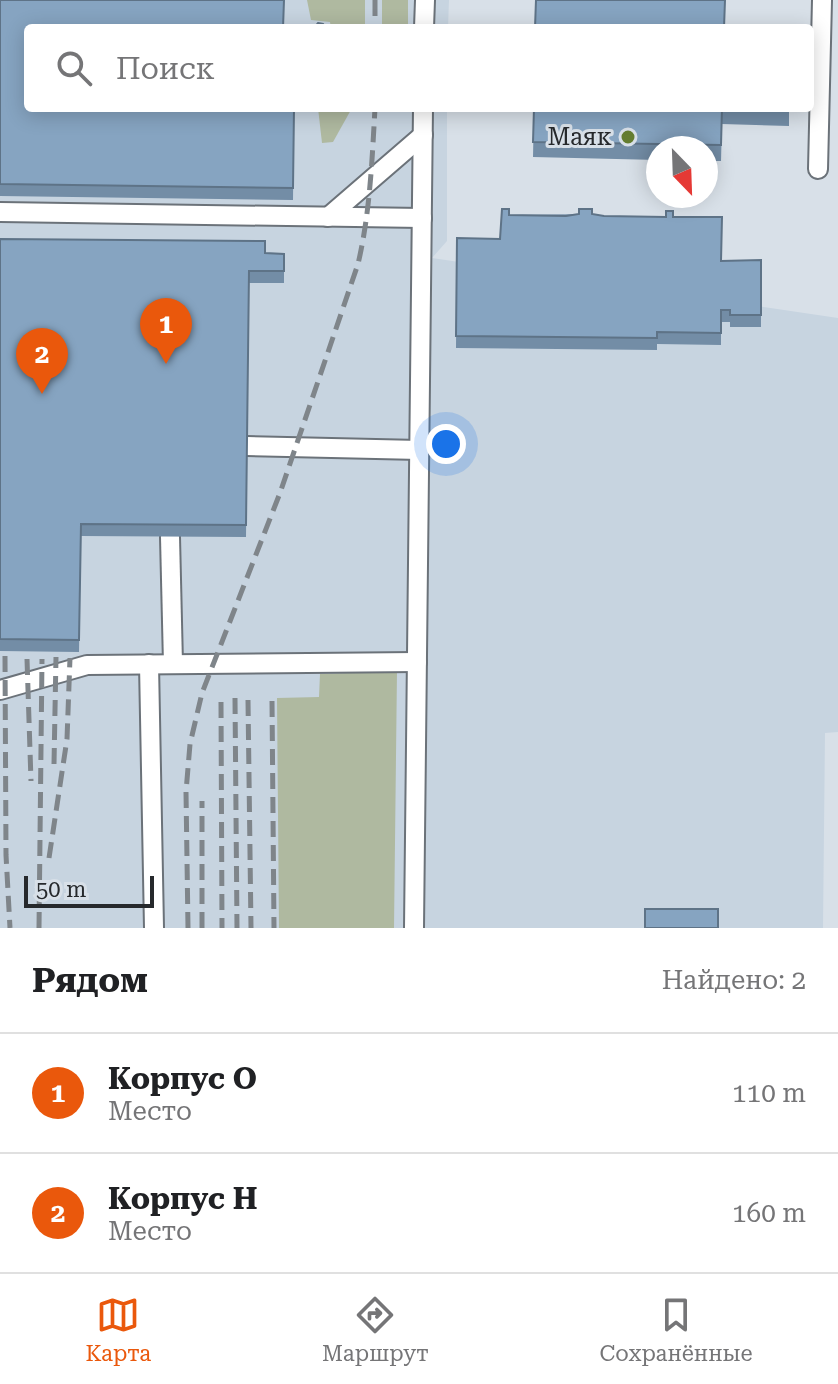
<!DOCTYPE html>
<html lang="ru">
<head>
<meta charset="utf-8">
<style>
	:root { --surface:#fff; --page:#f6f6f6; --text:#202124; --muted:#757577; --line:#e0e0e0; --accent:#ea580c }
	body { margin:0; font-family:"Roboto Serif",serif; background:var(--page); color:var(--text) }
	.compass { position:absolute; left:646px; top:136px; width:72px; height:72px; border-radius:50%; background:var(--surface); box-shadow:0 4px 20px #0003; rotate:157deg }
	.scale { position:absolute; left:24px; bottom:20px; width:130px; box-sizing:border-box; padding-left:8px; border:4px solid #26292c; border-top:0; font-size:22px; line-height:28px; white-space:nowrap; color:#26292c; -webkit-text-stroke:6px #d8e0e8; paint-order:stroke }
	.you { position:absolute; left:446px; top:444px; width:28px; height:28px; margin:-20px; border:6px solid #fff; border-radius:50%; background:#1a73e8; box-shadow:0 0 0 12px #1a73e833 }
	.badge { display:grid; place-items:center; width:52px; height:52px; border-radius:50%; background:var(--accent); color:#fff; font-size:26px; font-weight:700 }
	.pin { position:absolute; translate:-50% -66px; filter:drop-shadow(0 2px 4px #0008) }
	.pin::after { content:''; position:absolute; top:42px; width:28px; height:24px; background:inherit; clip-path:polygon(0 0,100% 0,50% 100%) }
	.list { margin:0; padding:0; list-style:none }
	h2 { display:flex; justify-content:space-between; align-items:center; height:104px; margin:0; padding:0 32px; font-size:34px }
	h2 small { font-size:26px; font-weight:400; color:var(--muted) }
	.list li { display:grid; grid-template-columns:52px 1fr auto; gap:24px; align-items:center; box-sizing:border-box; height:120px; padding:0 32px; border-top:2px solid var(--line) }
	.list b { display:block; font-size:30px; white-space:nowrap }
	.list p { margin:0; font-size:26px; white-space:nowrap; color:var(--muted) }
	.list em { font-size:26px; font-style:normal; color:var(--muted) }
	.icon { flex:none; width:44px; height:44px; fill:none; stroke:currentColor; stroke-width:2; stroke-linecap:round; stroke-linejoin:round }
	.map { position:relative; flex:none; width:838px; height:928px; overflow:hidden }
	.search { position:absolute; background:var(--surface); box-shadow:0 4px 20px #0003; left:24px; right:24px; top:24px; height:88px; display:flex; align-items:center; gap:20px; box-sizing:border-box; padding:0 28px; border-radius:8px; color:var(--muted); font-size:30px }
	.sheet { height:344px; background:var(--surface) }
	nav { display:flex; justify-content:space-around; align-items:center; box-sizing:border-box; height:112px; border-top:2px solid var(--line); background:var(--surface); font-size:22px; color:var(--muted) }
	nav a { display:grid; justify-items:center; gap:4px }
	nav .on { color:var(--accent) }
	.map>svg:first-child { display:block }
	.built { fill:#c7d4e0 }
	.green { fill:#afb9a0 }
	.lines { fill:none; stroke-linecap:round; stroke-linejoin:round }
	.minor-casing { stroke:#6b7279; stroke-width:22 }
	.minor { stroke:#fff; stroke-width:18 }
	.rail { stroke:#7f858a; stroke-width:5; stroke-dasharray:16 8; stroke-linecap:butt }
	.wall { fill:#738da6 }
	.building { fill:#86a4c1; stroke:#5e7387; stroke-width:2 }
	.poi-dot { fill:#647d30; stroke:#d8e0e8; stroke-width:3 }
	.labels { text-anchor:middle; dominant-baseline:central; stroke-width:6; stroke-linejoin:round; paint-order:stroke }
	.poi-label { font-size:24px; fill:#26292c; stroke:#d8e0e8; text-anchor:end }
</style>
</head>
<body>
<div class="map">
<svg width="838" height="928" viewBox="0 0 838 928">
	<rect width="100%" height="100%" fill="#d8e0e8"/>
	<polygon class="built" points="0,0 449,0 448,28 28,28 28,108 447,108 447,241 432,258 838,318 838,732 825,733 823,928 0,928"/>
	<g class="green">
		<polygon points="307,0 365,0 365,28 331,28 330,22 311,20"/>
		<rect x="382" y="0" width="26" height="28"/>
		<polygon points="318,108 352,108 333,142 322,143"/>
		<polygon points="397,671 394,928 279,928 277,698 319,697 320,674"/>
	</g>
	<g class="lines">
		<defs>
			<g id="minor">
				<polyline points="424,28 425,0"/>
				<polyline points="818,169 822,0"/>
				<polyline points="0,212 422,218"/>
				<polyline points="328,217 423,135"/>
				<polyline points="247,446 420,450"/>
				<polyline points="170,537 173,664"/>
				<polyline points="149,664 154,928"/>
				<polyline points="0,690 87,665 417,662"/>
				<polyline points="414,928 423,108"/>
			</g>
		</defs>
		<use href="#minor" class="minor-casing"/>
		<use href="#minor" class="minor"/>
		<g class="rail">
			<polyline points="375,0 375,28"/>
			<polyline points="5,656 6,855 10,928"/>
			<polyline points="27,659 31,781"/>
			<polyline points="235,698 237,928"/>
			<polyline points="248,700 251,928"/>
			<polyline points="272,701 274,928"/>
			<polyline points="221,702 222,928"/>
			<polyline points="54,764 56,657"/>
			<polyline points="49,858 67,739 70,658"/>
			<polyline points="39,928 42,659"/>
			<path d="M188 928 186 792 190 744 202 693 280 493 358 264C370 213 372 161 375 108"/>
			<polyline points="202,928 202,801"/>
		</g>
	</g>
	<g class="wall">
		<polygon points="0,0 28,28 294,108 293,200 0,196"/>
		<polygon points="534,108 789,108 789,126 722,124 721,161 706,161 706,148 658,148 658,160 533,157"/>
		<polygon points="592,214 604,216 673,217 722,261 761,260 761,327 730,327 730,322 721,322 721,345 657,344 657,350 456,348 457,238 500,239 509,215"/>
		<polygon points="0,239 284,254 284,283 249,283 246,537 81,536 79,652 0,651"/>
	</g>
	<g class="building">
		<polygon points="0,0 284,0 283,28 28,28 28,108 294,108 293,188 0,184"/>
		<polygon points="536,0 725,0 724,28 535,28"/>
		<polygon points="318,23 323,24 326,28 314,28"/>
		<polygon points="534,108 789,108 789,110 722,108 721,145 533,142"/>
		<polygon points="502,209 509,209 509,215 566,216 579,214 579,209 592,209 592,214 604,216 666,217 666,211 673,211 673,217 722,217 721,261 761,260 761,315 730,315 730,310 721,310 721,333 657,332 657,338 456,336 457,238 500,239"/>
		<polygon points="0,239 265,241 265,253 284,254 284,271 249,271 246,525 81,524 79,640 0,639"/>
		<rect x="645" y="909" width="73" height="19"/>
	</g>
	<circle class="poi-dot" cx="628" cy="137" r="8"/>
	<g class="labels">
		<g class="poi-label">
			<text x="612" y="137">Маяк</text>
		</g>
	</g>
</svg>
<svg class="compass" viewBox="-18 -18 36 36"><path d="M0-13l5 13h-10z" fill="#e53935"/><path d="M0 13l5-13h-10z" fill="#757577"/></svg>
<div class="scale">50 m</div>
<div class="you"></div>
<div class="pin badge" style="left:166px;top:364px">1</div>
<div class="pin badge" style="left:42px;top:394px">2</div>
<div class="search"><svg class="icon" aria-label="search" viewBox="0 0 24 24"><circle cx="10" cy="10" r="6"/><path d="M15 15l6 6"/></svg>Поиск</div>
</div>
<section class="sheet">
<h2>Рядом<small>Найдено: 2</small></h2>
<ul class="list">
<li><span class="badge">1</span><div><b>Корпус О</b><p>Место</p></div><em>110 m</em></li>
<li><span class="badge">2</span><div><b>Корпус Н</b><p>Место</p></div><em>160 m</em></li>
</ul>
</section>
<nav>
<a class="on"><svg class="icon" aria-label="map" viewBox="0 0 24 24"><path d="M3 6l6-2 6 2 6-2v14l-6 2-6-2-6 2zM9 4v14M15 6v14"/></svg>Карта</a>
<a><svg class="icon" aria-label="directions" viewBox="0 0 24 24"><path d="M12 3l9 9-9 9-9-9zM9 14v-3h6M13 9l2 2-2 2"/></svg>Маршрут</a>
<a><svg class="icon" aria-label="saved" viewBox="0 0 24 24"><path d="M7 4h10v16l-5-4-5 4z"/></svg>Сохранённые</a>
</nav>
</body>
</html>
